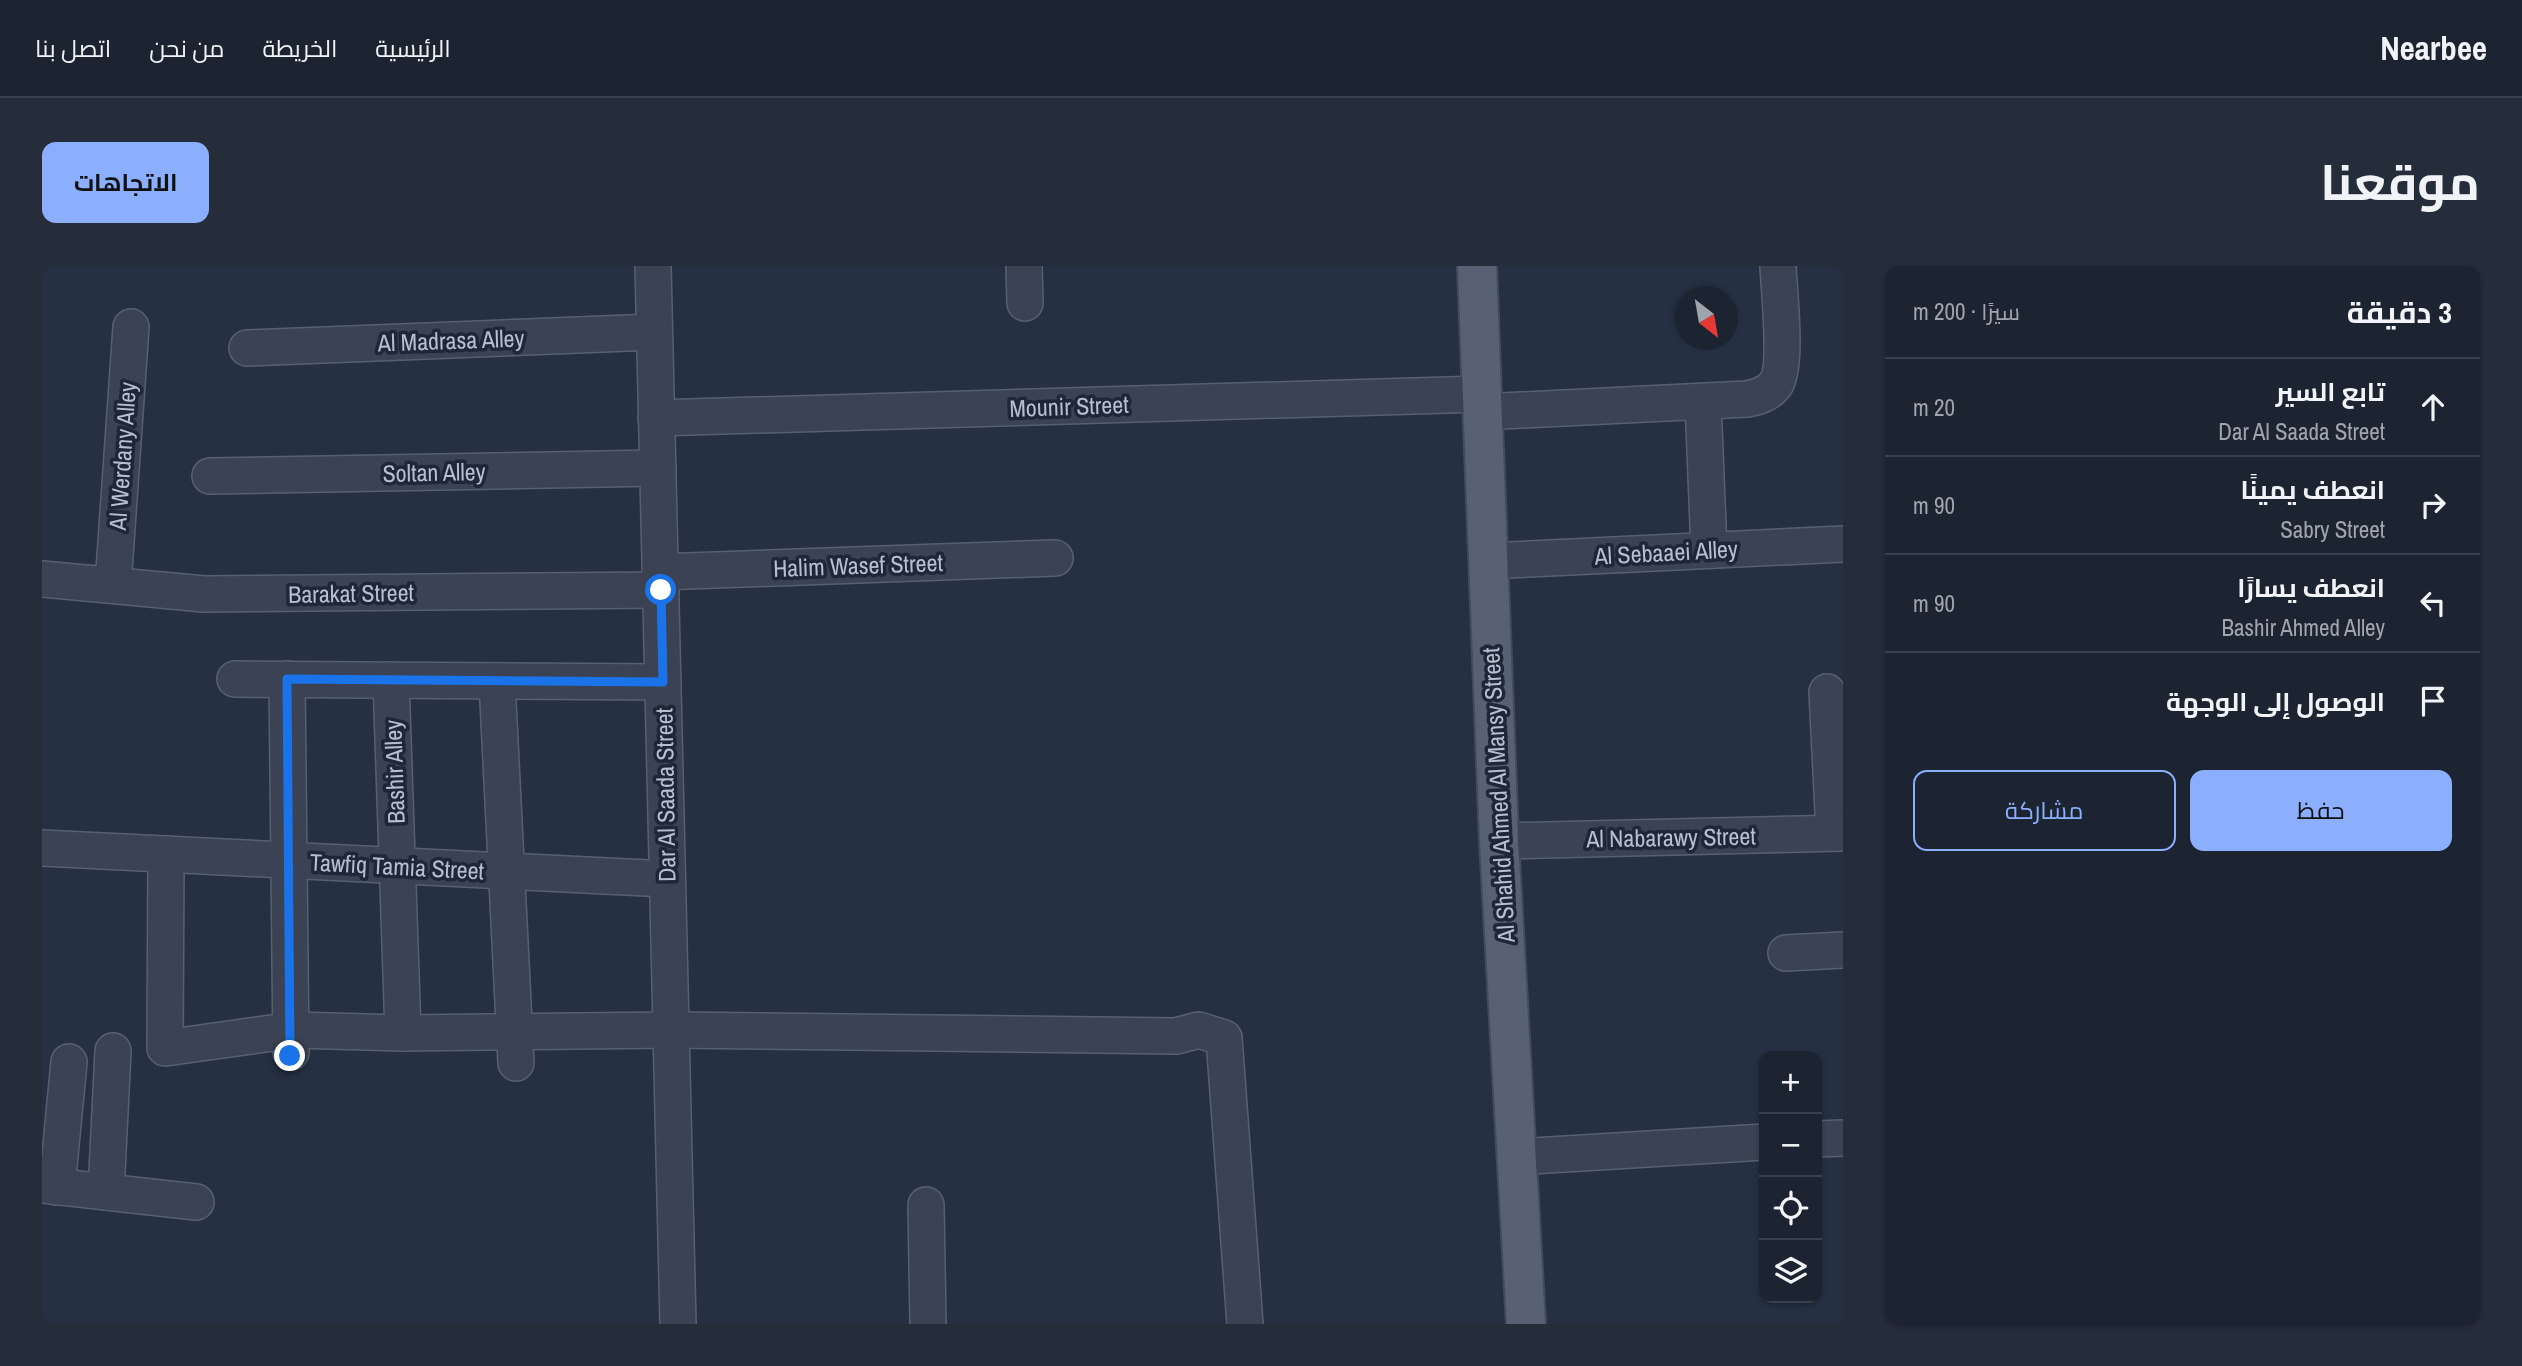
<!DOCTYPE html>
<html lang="ar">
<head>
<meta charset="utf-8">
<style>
	:root { --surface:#1c2432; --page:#252c3a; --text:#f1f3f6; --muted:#a0a4ac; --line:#3a414d; --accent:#8caffd }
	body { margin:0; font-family:"Archivo Narrow",Cairo,sans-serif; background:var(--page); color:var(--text); direction:rtl }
	.controls { position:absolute; right:21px; bottom:21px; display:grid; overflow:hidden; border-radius:14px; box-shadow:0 2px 5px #0004 }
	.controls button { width:63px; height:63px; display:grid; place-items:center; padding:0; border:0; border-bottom:2px solid var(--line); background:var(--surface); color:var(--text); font:35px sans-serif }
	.compass { position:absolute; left:1633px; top:21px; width:63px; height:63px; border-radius:50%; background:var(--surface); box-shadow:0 2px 5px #0004; rotate:149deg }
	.stop { position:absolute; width:21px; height:21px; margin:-16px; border:5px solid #1a73e8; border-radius:50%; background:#fff }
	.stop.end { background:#1a73e8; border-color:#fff; box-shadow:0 2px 7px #0008 }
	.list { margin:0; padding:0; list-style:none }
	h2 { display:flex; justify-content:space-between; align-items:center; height:91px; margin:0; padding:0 28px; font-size:30px }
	h2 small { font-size:23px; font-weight:400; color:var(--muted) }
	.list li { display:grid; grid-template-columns:46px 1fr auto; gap:21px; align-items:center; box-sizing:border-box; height:98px; padding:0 28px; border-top:2px solid var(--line) }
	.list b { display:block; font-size:26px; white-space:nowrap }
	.list p { margin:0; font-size:23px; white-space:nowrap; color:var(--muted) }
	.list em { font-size:23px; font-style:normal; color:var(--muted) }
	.actions { display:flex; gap:14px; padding:21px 28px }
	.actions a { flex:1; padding:16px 0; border:2px solid var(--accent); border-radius:14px; text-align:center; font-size:24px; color:var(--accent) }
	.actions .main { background:var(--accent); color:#111 }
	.icon { flex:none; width:38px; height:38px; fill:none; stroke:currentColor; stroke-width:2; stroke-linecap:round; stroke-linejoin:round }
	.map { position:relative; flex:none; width:1801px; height:1058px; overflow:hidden; direction:ltr; border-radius:14px }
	header { display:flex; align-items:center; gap:42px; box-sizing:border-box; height:98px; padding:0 35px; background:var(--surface); border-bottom:2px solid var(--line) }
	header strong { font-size:33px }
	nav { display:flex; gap:38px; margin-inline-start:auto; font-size:24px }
	.intro { display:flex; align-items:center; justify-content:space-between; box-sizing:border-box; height:168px; padding:0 42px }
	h1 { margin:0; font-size:49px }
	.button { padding:18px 32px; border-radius:14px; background:var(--accent); color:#111; font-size:24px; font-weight:700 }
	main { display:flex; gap:42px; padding:0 42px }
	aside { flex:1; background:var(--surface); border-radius:14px; box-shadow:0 2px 5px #0004 }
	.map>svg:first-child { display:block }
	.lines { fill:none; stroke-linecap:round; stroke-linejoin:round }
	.minor-casing { stroke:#586070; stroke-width:38 }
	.major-casing { stroke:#434b5c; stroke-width:42 }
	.minor { stroke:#3a4253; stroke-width:35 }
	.major { stroke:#586173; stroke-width:38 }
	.route { stroke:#1a73e8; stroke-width:9 }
	.labels { text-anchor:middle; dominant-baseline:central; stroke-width:7; stroke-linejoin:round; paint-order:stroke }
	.street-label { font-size:24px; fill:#b7becd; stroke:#1e2738 }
</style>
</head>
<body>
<header>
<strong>Nearbee</strong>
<nav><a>الرئيسية</a><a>الخريطة</a><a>من نحن</a><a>اتصل بنا</a></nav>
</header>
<div class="intro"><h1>موقعنا</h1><a class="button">الاتجاهات</a></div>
<main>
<aside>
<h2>3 دقيقة<small>سيرًا · 200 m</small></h2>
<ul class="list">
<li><svg class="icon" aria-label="ahead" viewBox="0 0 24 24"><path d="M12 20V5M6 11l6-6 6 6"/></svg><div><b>تابع السير</b><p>Dar Al Saada Street</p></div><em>20 m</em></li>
<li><svg class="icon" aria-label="right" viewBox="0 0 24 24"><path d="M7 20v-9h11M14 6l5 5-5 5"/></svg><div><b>انعطف يمينًا</b><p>Sabry Street</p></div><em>90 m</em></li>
<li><svg class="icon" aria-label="left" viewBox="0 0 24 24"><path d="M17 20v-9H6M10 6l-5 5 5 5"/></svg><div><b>انعطف يسارًا</b><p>Bashir Ahmed Alley</p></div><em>90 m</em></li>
<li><svg class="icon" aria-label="arrive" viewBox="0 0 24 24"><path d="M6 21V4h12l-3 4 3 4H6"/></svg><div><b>الوصول إلى الوجهة</b></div></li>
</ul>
<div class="actions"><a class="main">حفظ</a><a>مشاركة</a></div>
</aside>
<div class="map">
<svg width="1801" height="1058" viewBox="0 0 1801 1058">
	<rect width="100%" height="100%" fill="#253043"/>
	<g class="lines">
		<defs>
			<g id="minor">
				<polyline points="611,0 636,1058"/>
				<polyline points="982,0 983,37"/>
				<polyline points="205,82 612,66"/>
				<polyline points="1661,136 1667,284"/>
				<path d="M1440 146 1705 133C1716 131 1726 128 1733 119 1746 102 1737 24 1736 0"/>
				<polyline points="614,152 1440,128"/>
				<polyline points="168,210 616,202"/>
				<polyline points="1446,295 1801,278"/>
				<polyline points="618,306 1013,292"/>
				<polyline points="0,313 162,328 619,324"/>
				<polyline points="71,319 89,61"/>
				<polyline points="193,413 621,416"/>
				<polyline points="245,413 249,786"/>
				<polyline points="349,414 361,767"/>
				<polyline points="455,415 474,797"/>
				<polyline points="1785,426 1792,566"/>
				<polyline points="1457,575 1801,567"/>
				<polyline points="0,582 625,613"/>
				<polyline points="124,588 123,782 251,764 361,767 629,764 1134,770 1157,764 1182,772 1203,1058"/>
				<polyline points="1744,687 1801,684"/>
				<polyline points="1775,873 1801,872"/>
				<polyline points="1474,891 1722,876"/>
				<polyline points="0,919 154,936"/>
				<polyline points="15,921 27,796"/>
				<polyline points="64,926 71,785"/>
				<polyline points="884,939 886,1058"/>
			</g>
			<polyline id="major" points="1435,0 1457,575 1484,1058"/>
		</defs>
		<use href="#minor" class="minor-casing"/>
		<use href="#major" class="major-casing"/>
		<use href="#minor" class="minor"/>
		<use href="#major" class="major"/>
	</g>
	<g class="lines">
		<polyline class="route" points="248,790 245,413 621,416 619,324"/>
	</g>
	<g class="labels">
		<g class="street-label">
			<text transform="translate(409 74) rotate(-2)">Al Madrasa Alley</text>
			<text transform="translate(1027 140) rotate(-2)">Mounir Street</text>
			<text transform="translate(80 190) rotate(-86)">Al Werdany Alley</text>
			<text transform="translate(392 206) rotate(-1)">Soltan Alley</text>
			<text transform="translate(1624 286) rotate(-3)">Al Sebaaei Alley</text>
			<text transform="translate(816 299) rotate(-2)">Halim Wasef Street</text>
			<text transform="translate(309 327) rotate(-1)">Barakat Street</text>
			<text transform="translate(352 506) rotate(-92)">Bashir Alley</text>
			<text transform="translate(623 529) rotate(-91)">Dar Al Saada Street</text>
			<text transform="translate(1456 529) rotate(-93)">Al Shahid Ahmed Al Mansy Street</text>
			<text transform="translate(1629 571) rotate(-1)">Al Nabarawy Street</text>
			<text transform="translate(355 600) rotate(3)">Tawfiq Tamia Street</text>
		</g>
	</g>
</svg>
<div class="controls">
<button>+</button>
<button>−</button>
<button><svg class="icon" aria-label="locate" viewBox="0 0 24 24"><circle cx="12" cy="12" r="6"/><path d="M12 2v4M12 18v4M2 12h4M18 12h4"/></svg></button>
<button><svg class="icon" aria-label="layers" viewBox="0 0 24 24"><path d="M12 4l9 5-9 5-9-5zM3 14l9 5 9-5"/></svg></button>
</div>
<svg class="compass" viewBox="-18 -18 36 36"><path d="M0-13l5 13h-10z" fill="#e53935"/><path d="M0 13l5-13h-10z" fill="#a0a4ac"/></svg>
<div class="stop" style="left:619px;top:324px"></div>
<div class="stop end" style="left:248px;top:790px"></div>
</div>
</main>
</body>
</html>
